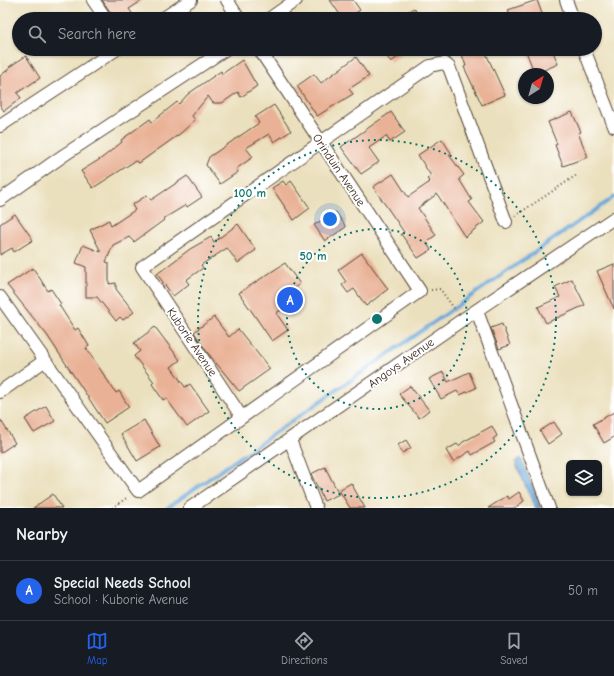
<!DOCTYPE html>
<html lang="en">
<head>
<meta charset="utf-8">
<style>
	:root { --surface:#171b24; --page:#20242c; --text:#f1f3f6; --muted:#9ea1a6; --line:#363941; --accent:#2563eb }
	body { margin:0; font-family:"Comic Neue",sans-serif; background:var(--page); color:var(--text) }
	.controls { position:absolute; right:12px; bottom:12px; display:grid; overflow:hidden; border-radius:6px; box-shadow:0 1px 3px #0004 }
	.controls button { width:36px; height:36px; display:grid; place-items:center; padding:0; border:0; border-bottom:1px solid var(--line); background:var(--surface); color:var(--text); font:20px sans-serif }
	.compass { position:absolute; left:518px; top:68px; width:36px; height:36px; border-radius:50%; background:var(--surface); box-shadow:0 1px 3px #0004; rotate:37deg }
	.you { position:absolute; left:330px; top:219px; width:14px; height:14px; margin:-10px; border:3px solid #fff; border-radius:50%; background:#1a73e8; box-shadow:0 0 0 6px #1a73e833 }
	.badge { display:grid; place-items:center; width:26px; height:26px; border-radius:50%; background:var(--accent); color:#fff; font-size:13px; font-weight:700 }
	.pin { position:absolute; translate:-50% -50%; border:2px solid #fff; box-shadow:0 1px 4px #0006 }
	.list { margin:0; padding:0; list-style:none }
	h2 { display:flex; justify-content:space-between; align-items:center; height:52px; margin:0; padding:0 16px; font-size:17px }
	h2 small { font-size:13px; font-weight:400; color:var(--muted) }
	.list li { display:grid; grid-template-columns:26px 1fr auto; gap:12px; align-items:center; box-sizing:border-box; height:60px; padding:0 16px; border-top:1px solid var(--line) }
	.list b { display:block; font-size:15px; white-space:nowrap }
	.list p { margin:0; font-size:13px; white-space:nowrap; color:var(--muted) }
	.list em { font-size:13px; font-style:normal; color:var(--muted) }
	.icon { flex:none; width:22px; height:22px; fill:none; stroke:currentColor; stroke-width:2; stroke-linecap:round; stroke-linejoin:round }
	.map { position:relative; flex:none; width:614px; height:508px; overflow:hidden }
	.search { position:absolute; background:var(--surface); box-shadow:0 1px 3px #0004; left:12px; right:12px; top:12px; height:44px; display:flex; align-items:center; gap:10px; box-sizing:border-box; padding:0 14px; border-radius:22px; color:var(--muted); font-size:15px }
	.sheet { height:112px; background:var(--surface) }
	nav { display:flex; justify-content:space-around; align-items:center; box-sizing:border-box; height:56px; border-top:1px solid var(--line); background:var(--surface); font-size:11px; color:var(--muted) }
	nav a { display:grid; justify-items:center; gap:2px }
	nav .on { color:var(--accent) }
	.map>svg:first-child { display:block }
	.water { fill:#69a7db; stroke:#52687c }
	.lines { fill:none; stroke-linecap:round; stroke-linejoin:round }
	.stream { stroke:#69a7db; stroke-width:3.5 }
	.building { fill:#e9b195 }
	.minor-casing { stroke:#554536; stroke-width:14 }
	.path { stroke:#554536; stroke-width:2; stroke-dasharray:1 3; stroke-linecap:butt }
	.minor { stroke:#fff; stroke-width:12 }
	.ring { fill:none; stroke:#0f766e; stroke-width:2; stroke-dasharray:2 4 }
	.labels { text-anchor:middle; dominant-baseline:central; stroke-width:4; stroke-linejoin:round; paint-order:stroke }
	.street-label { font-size:12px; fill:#3b2a1e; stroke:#fff }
	.centre { fill:#0f766e; stroke:#fff; stroke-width:2 }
	.ring-label { font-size:12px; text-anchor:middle; font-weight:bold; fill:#0f766e; stroke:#fff; stroke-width:4; stroke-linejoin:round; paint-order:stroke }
</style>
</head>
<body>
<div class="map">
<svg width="614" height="508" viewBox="0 0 614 508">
	<rect width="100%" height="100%" fill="#fff"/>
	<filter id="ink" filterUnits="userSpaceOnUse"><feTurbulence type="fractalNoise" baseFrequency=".025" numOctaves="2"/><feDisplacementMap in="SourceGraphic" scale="8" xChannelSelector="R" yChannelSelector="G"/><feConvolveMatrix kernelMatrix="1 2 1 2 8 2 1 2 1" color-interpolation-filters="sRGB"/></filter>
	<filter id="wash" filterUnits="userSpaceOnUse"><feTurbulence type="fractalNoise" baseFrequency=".012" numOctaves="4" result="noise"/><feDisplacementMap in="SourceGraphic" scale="16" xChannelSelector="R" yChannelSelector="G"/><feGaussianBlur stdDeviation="0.9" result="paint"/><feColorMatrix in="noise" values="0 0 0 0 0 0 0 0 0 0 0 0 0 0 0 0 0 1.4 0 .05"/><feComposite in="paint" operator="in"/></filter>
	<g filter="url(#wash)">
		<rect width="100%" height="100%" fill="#ebe0bd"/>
		<polygon class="water" points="521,458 541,508 535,508 515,462"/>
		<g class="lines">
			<polyline class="stream" points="167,508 614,197"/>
		</g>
		<g id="blocks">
			<g class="building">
				<polygon points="102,0 143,0 129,9 136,19 122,19 118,13 113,16"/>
				<polygon points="330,0 353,0 360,10 347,19 343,19"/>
				<polygon points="537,0 544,19 511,19 508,10"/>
				<polygon points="414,8 421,19 395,19"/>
				<polygon points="381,49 409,49 391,62"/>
				<polygon points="460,49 484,49 505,95 482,105 464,67 466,66"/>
				<polygon points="525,49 552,49 558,64 535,74"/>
				<polygon points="26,56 40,78 17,93 21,98 4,111 0,105 0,76 10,68 9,67"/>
				<polygon points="356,57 369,76 349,89 353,94 317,116 297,86 314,74 321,83"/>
				<polygon points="242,60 257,86 241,97 238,92 222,103 213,103 208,96 192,116 195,120 181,133 139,163 135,161 93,188 81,171 102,158 122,142 121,140 150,119 152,122 177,102 179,104 188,94 221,71 222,74"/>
				<polygon points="274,105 291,131 274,142 269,134 246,148 253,157 236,169 238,172 220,184 206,165 209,157 259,123 255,117"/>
				<polygon points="391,112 405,132 390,142 386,136 369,148 379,162 361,174 341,147"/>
				<polygon points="572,112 581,132 578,133 588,157 563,166 555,145 557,144 548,122"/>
				<polygon points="442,139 451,153 449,155 464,175 459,179 472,200 469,202 484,222 465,237 437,194 418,208 436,235 426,242 431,250 418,258 401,234 404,232 373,187 393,174 408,197 430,182 427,179 431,176 418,155"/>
				<polygon points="187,176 202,197 187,207 186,205 163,219 164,220 134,242 129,237 113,245 106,262 109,263 109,284 116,283 116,289 134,312 123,320 120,317 116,321 97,297 86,297 86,267 76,263 83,245 101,252 90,230 109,220 111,226 135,210 132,205 147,195 151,200"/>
				<polygon points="283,181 286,185 291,181 310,208 294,220 272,188"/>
				<polygon points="336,212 346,227 325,241 314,225"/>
				<polygon points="15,214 33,240 14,252 12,248 0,255 0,224"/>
				<polygon points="238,224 256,250 238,263 227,248 201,265 203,268 186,280 189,284 173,296 157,274 190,249 211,237 214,242"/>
				<polygon points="362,253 388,289 366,306 354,289 348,293 342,285 346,282 338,270"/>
				<polygon points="285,263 300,284 287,293 291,299 281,305 283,309 276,313 288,330 272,341 239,293"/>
				<polygon points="614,264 614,309 597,271"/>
				<polygon points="33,268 48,291 51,289 61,304 59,305 75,330 78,328 89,346 86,348 116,393 119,391 129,407 105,423 47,335 7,285"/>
				<polygon points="572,279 585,305 546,323 538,307 560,297 555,287"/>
				<polygon points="214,317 229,337 238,329 270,369 239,391 207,352 194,332"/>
				<polygon points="502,324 510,345 499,349 491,328"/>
				<polygon points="155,327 180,360 171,367 185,387 190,384 209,411 187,427 166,398 163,400 152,384 154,382 134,356 140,351 134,343"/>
				<polygon points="443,372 448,382 469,372 476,388 460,395 457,391 441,399 429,379"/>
				<polygon points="410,386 429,410 419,418 399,394"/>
				<polygon points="46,406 55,421 34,433 25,419"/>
				<polygon points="614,412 614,437 604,443 593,424"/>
				<polygon points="0,419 15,443 0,453"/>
				<polygon points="144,420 160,447 137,461 121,434"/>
				<polygon points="554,422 562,434 548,444 540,431"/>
				<polygon points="492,426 497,436 493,439 495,442 472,455 470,451 453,462 446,450 457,444 459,446 463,442"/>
				<polygon points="406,440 411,448 402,453 398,445"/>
				<polygon points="325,467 339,494 324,501 311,474"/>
				<polygon points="351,483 365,508 350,508 339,490"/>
				<polygon points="519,492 524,501 515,508 488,508 507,496 509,499"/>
				<polygon points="53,494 62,508 33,508"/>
			</g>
		</g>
	</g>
	<g filter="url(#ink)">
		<use href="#blocks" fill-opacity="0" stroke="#554536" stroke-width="1"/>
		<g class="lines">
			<defs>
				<g id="minor">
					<polyline points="93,0 106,19"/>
					<polyline points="227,0 239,19"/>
					<polyline points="566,0 573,19"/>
					<polyline points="162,19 191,0"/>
					<polyline points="269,19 296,0"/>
					<polyline points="584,49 614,126"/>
					<polyline points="0,126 117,49"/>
					<polyline points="0,200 64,155 226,49"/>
					<polyline points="0,297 138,491 420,291 259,49"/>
					<polyline points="477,311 549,508"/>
					<polyline points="0,392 44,361"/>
					<polyline points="241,416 142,267 430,66 444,63 449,67 453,78 506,222"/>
					<polyline points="290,440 316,508"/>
					<polyline points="190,508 462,320 614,218"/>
				</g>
			</defs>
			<use href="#minor" class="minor-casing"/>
			<g class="path">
				<polyline points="515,216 577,175"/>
				<polyline points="431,290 440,289 456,311"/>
				<polyline points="112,508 128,497"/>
			</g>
			<use href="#minor" class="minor"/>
		</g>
	</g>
	<g class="ring">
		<circle cx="377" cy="319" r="90"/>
		<circle cx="377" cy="319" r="179"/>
	</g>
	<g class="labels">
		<g class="street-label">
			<text transform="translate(339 170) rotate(56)">Orinduin Avenue</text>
			<text transform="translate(192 342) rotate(56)">Kuborie Avenue</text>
			<text transform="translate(401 363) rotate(-35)">Angoys Avenue</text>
		</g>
	</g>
	<circle cx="377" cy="319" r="6" class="centre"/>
	<g class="ring-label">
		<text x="250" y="197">100 m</text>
		<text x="313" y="260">50 m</text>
	</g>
</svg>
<div class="controls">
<button><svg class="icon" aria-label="layers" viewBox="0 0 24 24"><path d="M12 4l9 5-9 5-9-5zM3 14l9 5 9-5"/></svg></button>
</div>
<svg class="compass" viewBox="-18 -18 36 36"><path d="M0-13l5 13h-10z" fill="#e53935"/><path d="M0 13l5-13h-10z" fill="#9ea1a6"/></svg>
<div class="you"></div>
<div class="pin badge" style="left:290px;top:300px">A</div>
<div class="search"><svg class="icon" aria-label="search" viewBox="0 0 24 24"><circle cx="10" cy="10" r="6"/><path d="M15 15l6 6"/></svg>Search here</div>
</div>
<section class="sheet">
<h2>Nearby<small></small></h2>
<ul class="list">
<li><span class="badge">A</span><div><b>Special Needs School</b><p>School · Kuborie Avenue</p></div><em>50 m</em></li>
</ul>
</section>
<nav>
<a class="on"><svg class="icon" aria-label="map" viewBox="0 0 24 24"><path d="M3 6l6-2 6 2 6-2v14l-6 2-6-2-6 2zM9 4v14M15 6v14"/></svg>Map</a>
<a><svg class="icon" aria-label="directions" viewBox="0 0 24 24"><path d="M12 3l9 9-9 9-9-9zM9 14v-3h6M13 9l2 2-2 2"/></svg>Directions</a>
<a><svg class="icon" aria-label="saved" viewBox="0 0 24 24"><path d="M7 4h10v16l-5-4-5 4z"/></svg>Saved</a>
</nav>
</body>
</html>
